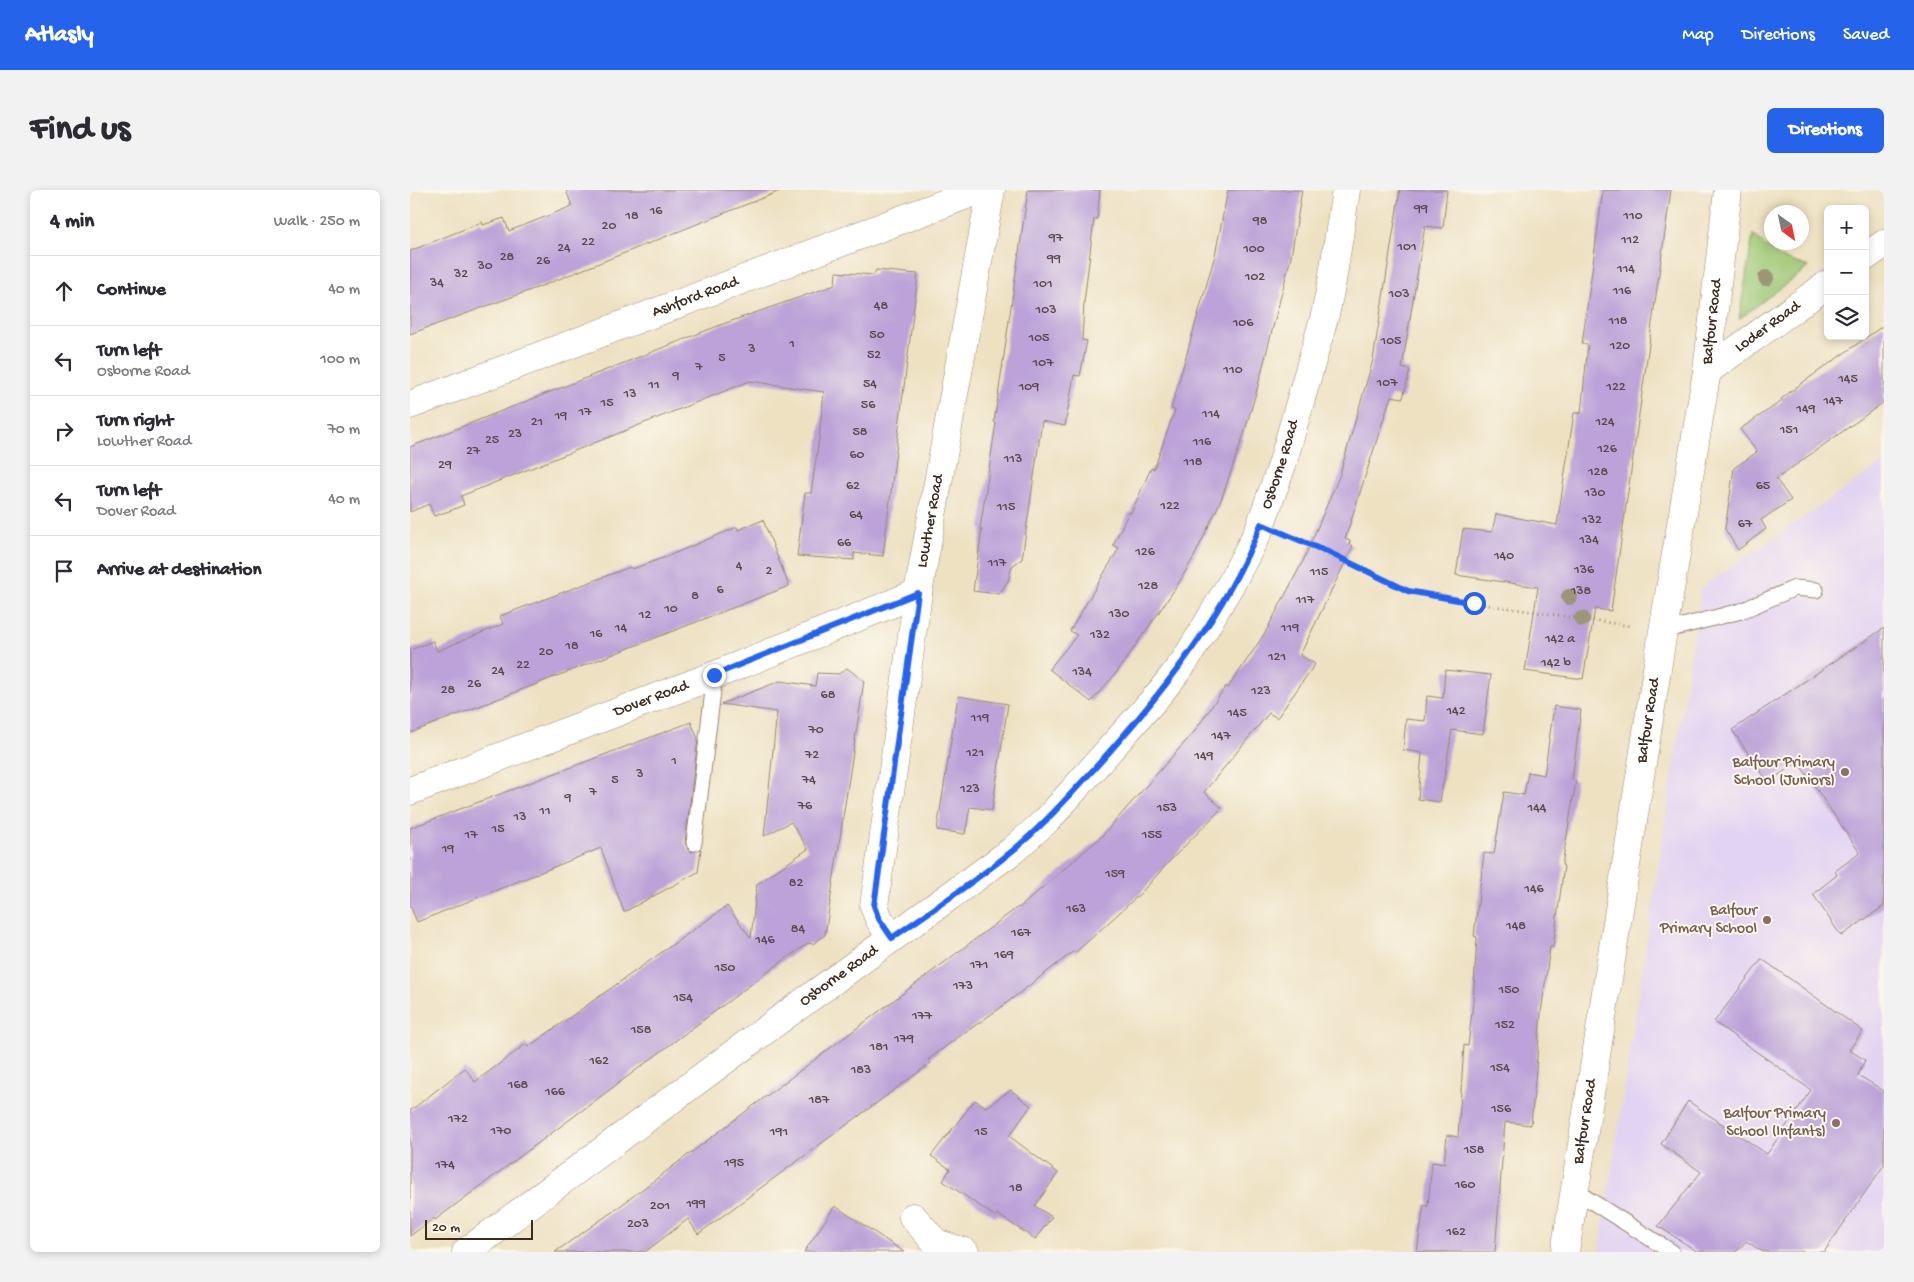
<!DOCTYPE html>
<html lang="en">
<head>
<meta charset="utf-8">
<style>
	:root { --surface:#fff; --page:#f2f2f3; --text:#2b2b33; --muted:#7c7c81; --line:#e1e1e2; --accent:#2563eb }
	body { margin:0; font-family:"Gochi Hand",sans-serif; background:var(--page); color:var(--text) }
	.controls { position:absolute; right:15px; top:15px; display:grid; overflow:hidden; border-radius:8px; box-shadow:0 2px 8px #0003 }
	.controls button { width:45px; height:45px; display:grid; place-items:center; padding:0; border:0; border-bottom:1px solid var(--line); background:var(--surface); color:var(--text); font:25px sans-serif }
	.compass { position:absolute; left:1354px; top:15px; width:45px; height:45px; border-radius:50%; background:var(--surface); box-shadow:0 2px 8px #0003; rotate:147deg }
	.scale { position:absolute; left:15px; bottom:12px; width:108px; box-sizing:border-box; padding-left:5px; border:2px solid #3b2a1e; border-top:0; font-size:14px; line-height:18px; white-space:nowrap; color:#3b2a1e; -webkit-text-stroke:4px #fbf7ec; paint-order:stroke }
	.stop { position:absolute; width:15px; height:15px; margin:-11px; border:4px solid #2563eb; border-radius:50%; background:#fff }
	.stop.end { background:#2563eb; border-color:#fff; box-shadow:0 1px 5px #0008 }
	.list { margin:0; padding:0; list-style:none }
	h2 { display:flex; justify-content:space-between; align-items:center; height:65px; margin:0; padding:0 20px; font-size:21px }
	h2 small { font-size:16px; font-weight:400; color:var(--muted) }
	.list li { display:grid; grid-template-columns:32px 1fr auto; gap:15px; align-items:center; box-sizing:border-box; height:70px; padding:0 20px; border-top:1px solid var(--line) }
	.list b { display:block; font-size:19px; white-space:nowrap }
	.list p { margin:0; font-size:16px; white-space:nowrap; color:var(--muted) }
	.list em { font-size:16px; font-style:normal; color:var(--muted) }
	.icon { flex:none; width:28px; height:28px; fill:none; stroke:currentColor; stroke-width:2; stroke-linecap:round; stroke-linejoin:round }
	.map { position:relative; flex:none; width:1474px; height:1062px; overflow:hidden; border-radius:8px }
	header { display:flex; align-items:center; gap:30px; box-sizing:border-box; height:70px; padding:0 25px; background:var(--accent); color:#fff }
	header strong { font-size:24px }
	nav { display:flex; gap:28px; margin-inline-start:auto; font-size:18px }
	.intro { display:flex; align-items:center; justify-content:space-between; box-sizing:border-box; height:120px; padding:0 30px }
	h1 { margin:0; font-size:35px }
	.button { padding:12px 22px; border-radius:8px; background:var(--accent); color:#fff; font-size:18px; font-weight:700 }
	main { display:flex; gap:30px; padding:0 30px }
	aside { flex:1; background:var(--surface); border-radius:8px; box-shadow:0 2px 8px #0003 }
	.map>svg:first-child { display:block }
	.built { fill:#e3d3f2 }
	.green { fill:#9cc673; stroke:#6c7848 }
	.building { fill:#bca2d8 }
	.lines { fill:none; stroke-linecap:round; stroke-linejoin:round }
	.lane-casing { stroke:#948670; stroke-width:17 }
	.street-casing { stroke:#948670; stroke-width:29 }
	.path { stroke:#948670; stroke-width:3; stroke-dasharray:1 4; stroke-linecap:butt }
	.lane { stroke:#fff; stroke-width:15 }
	.street { stroke:#fff; stroke-width:28 }
	.tree { fill:#9c9676 }
	.route { stroke:#2563eb; stroke-width:6 }
	.education-dot { fill:#8d6e63; stroke:#fbf7ec; stroke-width:2 }
	.labels { text-anchor:middle; dominant-baseline:central; stroke-width:4; stroke-linejoin:round; paint-order:stroke }
	.number-label { font-size:14px; fill:#5b484c }
	.street-label { font-size:16px; fill:#3b2a1e; stroke:#fbf7ec }
	.education-label { font-size:16px; fill:#785e54; stroke:#fbf7ec; text-anchor:end }
</style>
</head>
<body>
<header>
<strong>Atlasly</strong>
<nav><a>Map</a><a>Directions</a><a>Saved</a></nav>
</header>
<div class="intro"><h1>Find us</h1><a class="button">Directions</a></div>
<main>
<aside>
<h2>4 min<small>Walk · 250 m</small></h2>
<ul class="list">
<li><svg class="icon" aria-label="ahead" viewBox="0 0 24 24"><path d="M12 20V5M6 11l6-6 6 6"/></svg><div><b>Continue</b></div><em>40 m</em></li>
<li><svg class="icon" aria-label="left" viewBox="0 0 24 24"><path d="M17 20v-9H6M10 6l-5 5 5 5"/></svg><div><b>Turn left</b><p>Osborne Road</p></div><em>100 m</em></li>
<li><svg class="icon" aria-label="right" viewBox="0 0 24 24"><path d="M7 20v-9h11M14 6l5 5-5 5"/></svg><div><b>Turn right</b><p>Lowther Road</p></div><em>70 m</em></li>
<li><svg class="icon" aria-label="left" viewBox="0 0 24 24"><path d="M17 20v-9H6M10 6l-5 5 5 5"/></svg><div><b>Turn left</b><p>Dover Road</p></div><em>40 m</em></li>
<li><svg class="icon" aria-label="arrive" viewBox="0 0 24 24"><path d="M6 21V4h12l-3 4 3 4H6"/></svg><div><b>Arrive at destination</b></div></li>
</ul>
</aside>
<div class="map">
<svg width="1474" height="1062" viewBox="0 0 1474 1062">
	<rect width="100%" height="100%" fill="#fbf7ec"/>
	<filter id="ink" filterUnits="userSpaceOnUse"><feTurbulence type="fractalNoise" baseFrequency=".02" numOctaves="2"/><feDisplacementMap in="SourceGraphic" scale="10" xChannelSelector="R" yChannelSelector="G"/><feConvolveMatrix kernelMatrix="1 2 1 2 8 2 1 2 1" color-interpolation-filters="sRGB"/></filter>
	<filter id="wash" filterUnits="userSpaceOnUse"><feTurbulence type="fractalNoise" baseFrequency=".0096" numOctaves="4" result="noise"/><feDisplacementMap in="SourceGraphic" scale="20" xChannelSelector="R" yChannelSelector="G"/><feGaussianBlur stdDeviation="1.12" result="paint"/><feColorMatrix in="noise" values="0 0 0 0 0 0 0 0 0 0 0 0 0 0 0 0 0 1.4 0 .05"/><feComposite in="paint" operator="in"/></filter>
	<g filter="url(#wash)">
		<rect width="100%" height="100%" fill="#eee1c2"/>
		<polygon class="built" points="1474,272 1474,1062 1189,1062 1291,398"/>
		<polygon class="green" points="1343,44 1368,67 1399,77 1329,129"/>
		<g id="blocks">
			<g class="building">
				<polygon points="156,0 370,0 370,1 129,97 0,144 0,61 72,32 73,35 94,28 99,41 130,29 162,16"/>
				<polygon points="618,0 690,0 687,29 684,29 674,113 672,150 677,151 670,186 664,185 655,236 632,231 612,369 602,376 598,391 589,404 563,401 572,339 570,339 586,233 584,232 588,206"/>
				<polygon points="818,0 892,0 881,67 846,203 833,247 811,310 785,365 765,399 707,482 681,512 639,479 667,445 660,441 709,358 703,355 719,322 721,323 741,278 744,279 765,220 761,219 805,65"/>
				<polygon points="990,0 1037,0 1033,38 1015,36 992,178 1000,180 993,208 981,206 935,349 940,351 939,355 943,356 890,465 905,474 867,528 859,523 794,602 812,618 756,675 731,703 665,763 664,761 586,821 544,850 518,870 521,873 288,1044 278,1029 235,1062 145,1062 202,1022 608,717 609,718 691,647 784,542 816,496 818,498 855,443 893,371 929,287 963,170"/>
				<polygon points="1193,0 1261,0 1201,421 1185,419 1173,489 1115,481 1128,397 1046,385 1053,339 1082,342 1086,324 1147,335 1164,223 1171,223 1178,155 1172,154"/>
				<polygon points="466,80 508,84 473,366 444,363 444,370 387,366 395,303 401,303 409,249 414,202 340,191 51,306 54,315 39,321 24,326 19,314 0,322 0,257 313,134 425,95 426,82 464,85"/>
				<polygon points="1474,135 1474,212 1366,289 1381,310 1351,330 1356,339 1328,360 1315,339 1324,278 1347,262 1330,239 1372,211 1371,209 1392,193"/>
				<polygon points="353,330 379,396 0,543 0,460 23,451 27,461 93,434 90,426 220,377 222,379 256,367 327,337 328,340"/>
				<polygon points="1474,438 1474,716 1431,746 1403,704 1427,685 1425,681 1450,663 1388,572 1358,592 1322,540"/>
				<polygon points="437,478 454,491 415,745 403,754 398,753 363,778 25,1030 24,1028 0,1046 0,921 55,878 65,892 116,854 118,857 317,716 341,748 347,694 398,659 381,632 354,646 367,522 311,514 370,491 405,496 407,483 429,484"/>
				<polygon points="1035,480 1081,485 1073,544 1042,540 1030,612 1008,609 1012,563 993,560 996,529 1015,531 1017,506 1033,508"/>
				<polygon points="548,506 598,514 582,620 560,617 555,644 527,640"/>
				<polygon points="1144,516 1171,520 1162,590 1166,591 1152,675 1154,676 1143,757 1140,757 1131,823 1121,935 1095,932 1085,1062 1007,1062 1014,1015 1018,1016 1022,972 1034,974 1037,945 1048,947 1054,855 1058,856 1063,813 1067,747 1064,746 1074,663 1084,664 1094,602 1114,605 1118,582 1134,585"/>
				<polygon points="281,532 288,549 275,652 278,660 282,662 291,659 288,682 214,722 191,658 7,732 0,715 0,638"/>
				<polygon points="1352,769 1453,841 1439,860 1455,870 1448,885 1474,901 1474,975 1414,1062 1353,1062 1336,1051 1326,1062 1288,1062 1248,1036 1291,982 1251,954 1278,911 1357,964 1401,900 1304,832"/>
				<polygon points="601,900 621,916 599,946 648,983 625,1016 642,1027 625,1049 587,1024 586,1027 533,991 540,979 521,966 565,910 576,917"/>
				<polygon points="425,1016 494,1062 394,1062"/>
			</g>
		</g>
	</g>
	<g filter="url(#ink)">
		<use href="#blocks" fill-opacity="0" stroke="#948670" stroke-width="1"/>
		<g class="lines">
			<defs>
				<g id="lane">
					<polyline points="1253,441 1331,421 1385,398 1406,400"/>
					<polyline points="284,653 305,485"/>
					<polyline points="1165,1001 1262,1062"/>
				</g>
				<g id="street">
					<polyline points="1455,67 1474,54"/>
					<path id="s1" d="M1297 181 1418 94"/>
					<path id="s2" d="M0 215 570 0"/>
					<path id="s3" d="M0 601 305 485 508 403"/>
					<path id="s4" d="M482 748 469 729 464 716 508 403 581 0"/>
					<polyline points="503,1027 526,1053 555,1062"/>
					<path id="s5" d="M56 1062 369 830 602 661 638 629 749 504 774 472 795 438 823 390 848 342 872 275 915 125 922 91 936 0"/>
					<path id="s6" d="M1155 1062 1253 441 1297 181 1318 0"/>
				</g>
			</defs>
			<use href="#lane" class="lane-casing"/>
			<use href="#street" class="street-casing"/>
			<polyline class="path" points="882,347 998,401 1064,413 1221,436"/>
			<use href="#lane" class="lane"/>
			<use href="#street" class="street"/>
		</g>
		<g class="tree">
			<circle cx="1356" cy="88" r="8"/>
			<circle cx="1159" cy="407" r="8"/>
			<circle cx="1172" cy="429" r="8"/>
		</g>
	</g>
	<g class="lines" filter="url(#ink)">
		<path class="route" d="M304 485 508 403 464 716 469 729 482 748C522 720 563 693 601 662 632 637 657 608 684 579 750 506 814 427 851 334L920 363 998 401 1064 413"/>
	</g>
	<g class="education-dot">
		<circle cx="1435" cy="582" r="5"/>
		<circle cx="1357" cy="730" r="5"/>
		<circle cx="1426" cy="933" r="5"/>
	</g>
	<g class="labels">
		<g class="number-label">
			<text x="1011" y="19">99</text>
			<text x="246" y="21">16</text>
			<text x="222" y="26">18</text>
			<text x="1223" y="26">110</text>
			<text x="850" y="31">98</text>
			<text x="199" y="36">20</text>
			<text x="646" y="48">97</text>
			<text x="1220" y="50">112</text>
			<text x="178" y="52">22</text>
			<text x="997" y="57">101</text>
			<text x="154" y="58">24</text>
			<text x="844" y="59">100</text>
			<text x="97" y="67">28</text>
			<text x="644" y="69">99</text>
			<text x="133" y="71">26</text>
			<text x="75" y="76">30</text>
			<text x="1216" y="79">114</text>
			<text x="51" y="84">32</text>
			<text x="845" y="87">102</text>
			<text x="27" y="93">34</text>
			<text x="633" y="94">101</text>
			<text x="1212" y="101">116</text>
			<text x="989" y="104">103</text>
			<text x="471" y="116">48</text>
			<text x="636" y="120">103</text>
			<text x="1208" y="131">118</text>
			<text x="833" y="133">106</text>
			<text x="467" y="145">50</text>
			<text x="629" y="148">105</text>
			<text x="981" y="151">105</text>
			<text x="382" y="154">1</text>
			<text x="1210" y="156">120</text>
			<text x="342" y="159">3</text>
			<text x="464" y="165">52</text>
			<text x="312" y="168">5</text>
			<text x="633" y="173">107</text>
			<text x="289" y="177">7</text>
			<text x="823" y="180">110</text>
			<text x="266" y="186">9</text>
			<text x="1438" y="189">145</text>
			<text x="977" y="193">107</text>
			<text x="460" y="194">54</text>
			<text x="244" y="195">11</text>
			<text x="619" y="197">109</text>
			<text x="1206" y="197">122</text>
			<text x="220" y="204">13</text>
			<text x="1423" y="211">147</text>
			<text x="197" y="213">15</text>
			<text x="458" y="215">56</text>
			<text x="1396" y="219">149</text>
			<text x="175" y="222">17</text>
			<text x="801" y="224">114</text>
			<text x="151" y="226">19</text>
			<text x="127" y="232">21</text>
			<text x="1195" y="232">124</text>
			<text x="1379" y="240">151</text>
			<text x="450" y="242">58</text>
			<text x="105" y="244">23</text>
			<text x="82" y="250">25</text>
			<text x="792" y="252">116</text>
			<text x="1197" y="259">126</text>
			<text x="63" y="261">27</text>
			<text x="447" y="265">60</text>
			<text x="603" y="269">113</text>
			<text x="783" y="272">118</text>
			<text x="35" y="275">29</text>
			<text x="1188" y="282">128</text>
			<text x="443" y="296">62</text>
			<text x="1353" y="296">65</text>
			<text x="1185" y="303">130</text>
			<text x="760" y="316">122</text>
			<text x="596" y="317">115</text>
			<text x="446" y="325">64</text>
			<text x="1182" y="330">132</text>
			<text x="1335" y="334">67</text>
			<text x="1179" y="350">134</text>
			<text x="434" y="353">66</text>
			<text x="735" y="362">126</text>
			<text x="1094" y="366">140</text>
			<text x="587" y="373">117</text>
			<text x="329" y="376">4</text>
			<text x="1174" y="380">136</text>
			<text x="359" y="381">2</text>
			<text x="909" y="382">115</text>
			<text x="738" y="396">128</text>
			<text x="310" y="400">6</text>
			<text x="1171" y="401">138</text>
			<text x="285" y="406">8</text>
			<text x="895" y="410">117</text>
			<text x="261" y="419">10</text>
			<text x="709" y="424">130</text>
			<text x="235" y="425">12</text>
			<text x="211" y="438">14</text>
			<text x="880" y="438">119</text>
			<text x="186" y="444">16</text>
			<text x="690" y="445">132</text>
			<text x="1150" y="449">142 a</text>
			<text x="162" y="456">18</text>
			<text x="136" y="462">20</text>
			<text x="867" y="467">121</text>
			<text x="1146" y="473">142 b</text>
			<text x="113" y="475">22</text>
			<text x="88" y="481">24</text>
			<text x="672" y="482">134</text>
			<text x="64" y="494">26</text>
			<text x="38" y="500">28</text>
			<text x="851" y="501">123</text>
			<text x="418" y="505">68</text>
			<text x="1046" y="521">142</text>
			<text x="827" y="523">145</text>
			<text x="570" y="528">119</text>
			<text x="406" y="540">70</text>
			<text x="811" y="546">147</text>
			<text x="565" y="563">121</text>
			<text x="402" y="565">72</text>
			<text x="794" y="566">149</text>
			<text x="264" y="571">1</text>
			<text x="230" y="584">3</text>
			<text x="205" y="590">5</text>
			<text x="399" y="590">74</text>
			<text x="560" y="599">123</text>
			<text x="183" y="602">7</text>
			<text x="158" y="608">9</text>
			<text x="395" y="616">76</text>
			<text x="757" y="618">153</text>
			<text x="1127" y="618">144</text>
			<text x="135" y="621">11</text>
			<text x="110" y="627">13</text>
			<text x="88" y="639">15</text>
			<text x="61" y="645">17</text>
			<text x="742" y="645">155</text>
			<text x="38" y="659">19</text>
			<text x="705" y="684">159</text>
			<text x="386" y="693">82</text>
			<text x="1124" y="699">146</text>
			<text x="666" y="719">163</text>
			<text x="1106" y="736">148</text>
			<text x="388" y="739">84</text>
			<text x="611" y="743">167</text>
			<text x="355" y="750">146</text>
			<text x="594" y="765">169</text>
			<text x="569" y="775">171</text>
			<text x="315" y="778">150</text>
			<text x="553" y="796">173</text>
			<text x="1099" y="800">150</text>
			<text x="273" y="808">154</text>
			<text x="512" y="826">177</text>
			<text x="1095" y="835">152</text>
			<text x="231" y="840">158</text>
			<text x="494" y="849">179</text>
			<text x="469" y="857">181</text>
			<text x="189" y="871">162</text>
			<text x="1090" y="878">154</text>
			<text x="451" y="880">183</text>
			<text x="108" y="895">168</text>
			<text x="145" y="902">166</text>
			<text x="409" y="910">187</text>
			<text x="1091" y="919">156</text>
			<text x="48" y="929">172</text>
			<text x="91" y="941">170</text>
			<text x="369" y="942">191</text>
			<text x="571" y="942">15</text>
			<text x="1064" y="960">158</text>
			<text x="324" y="973">195</text>
			<text x="35" y="975">174</text>
			<text x="1055" y="995">160</text>
			<text x="606" y="998">18</text>
			<text x="286" y="1014">199</text>
			<text x="250" y="1016">201</text>
			<text x="228" y="1034">203</text>
			<text x="1046" y="1042">162</text>
		</g>
		<g class="street-label">
			<text stroke="none"><textPath href="#s2" startOffset="305">Ashford Road</textPath></text>
			<text stroke="none"><textPath href="#s6" startOffset="942">Balfour Road</textPath></text>
			<text stroke="none"><textPath href="#s1" startOffset="75">Loder Road</textPath></text>
			<text stroke="none"><textPath href="#s5" startOffset="1154">Osborne Road</textPath></text>
			<text stroke="none"><textPath href="#s4" startOffset="426">Lowther Road</textPath></text>
			<text stroke="none"><textPath href="#s3" startOffset="258">Dover Road</textPath></text>
			<text stroke="none"><textPath href="#s6" startOffset="538">Balfour Road</textPath></text>
			<text stroke="none"><textPath href="#s5" startOffset="464">Osborne Road</textPath></text>
			<text stroke="none"><textPath href="#s6" startOffset="132">Balfour Road</textPath></text>
		</g>
		<g class="education-label">
			<text x="1425" y="573">Balfour Primary<tspan x="1425" dy="18">School (Juniors)</tspan></text>
			<text x="1347" y="721">Balfour<tspan x="1347" dy="18">Primary School</tspan></text>
			<text x="1416" y="924">Balfour Primary<tspan x="1416" dy="18">School (Infants)</tspan></text>
		</g>
	</g>
</svg>
<div class="controls">
<button>+</button>
<button>−</button>
<button><svg class="icon" aria-label="layers" viewBox="0 0 24 24"><path d="M12 4l9 5-9 5-9-5zM3 14l9 5 9-5"/></svg></button>
</div>
<svg class="compass" viewBox="-18 -18 36 36"><path d="M0-13l5 13h-10z" fill="#e53935"/><path d="M0 13l5-13h-10z" fill="#7c7c81"/></svg>
<div class="scale">20 m</div>
<div class="stop" style="left:1064px;top:413px"></div>
<div class="stop end" style="left:304px;top:485px"></div>
</div>
</main>
</body>
</html>
